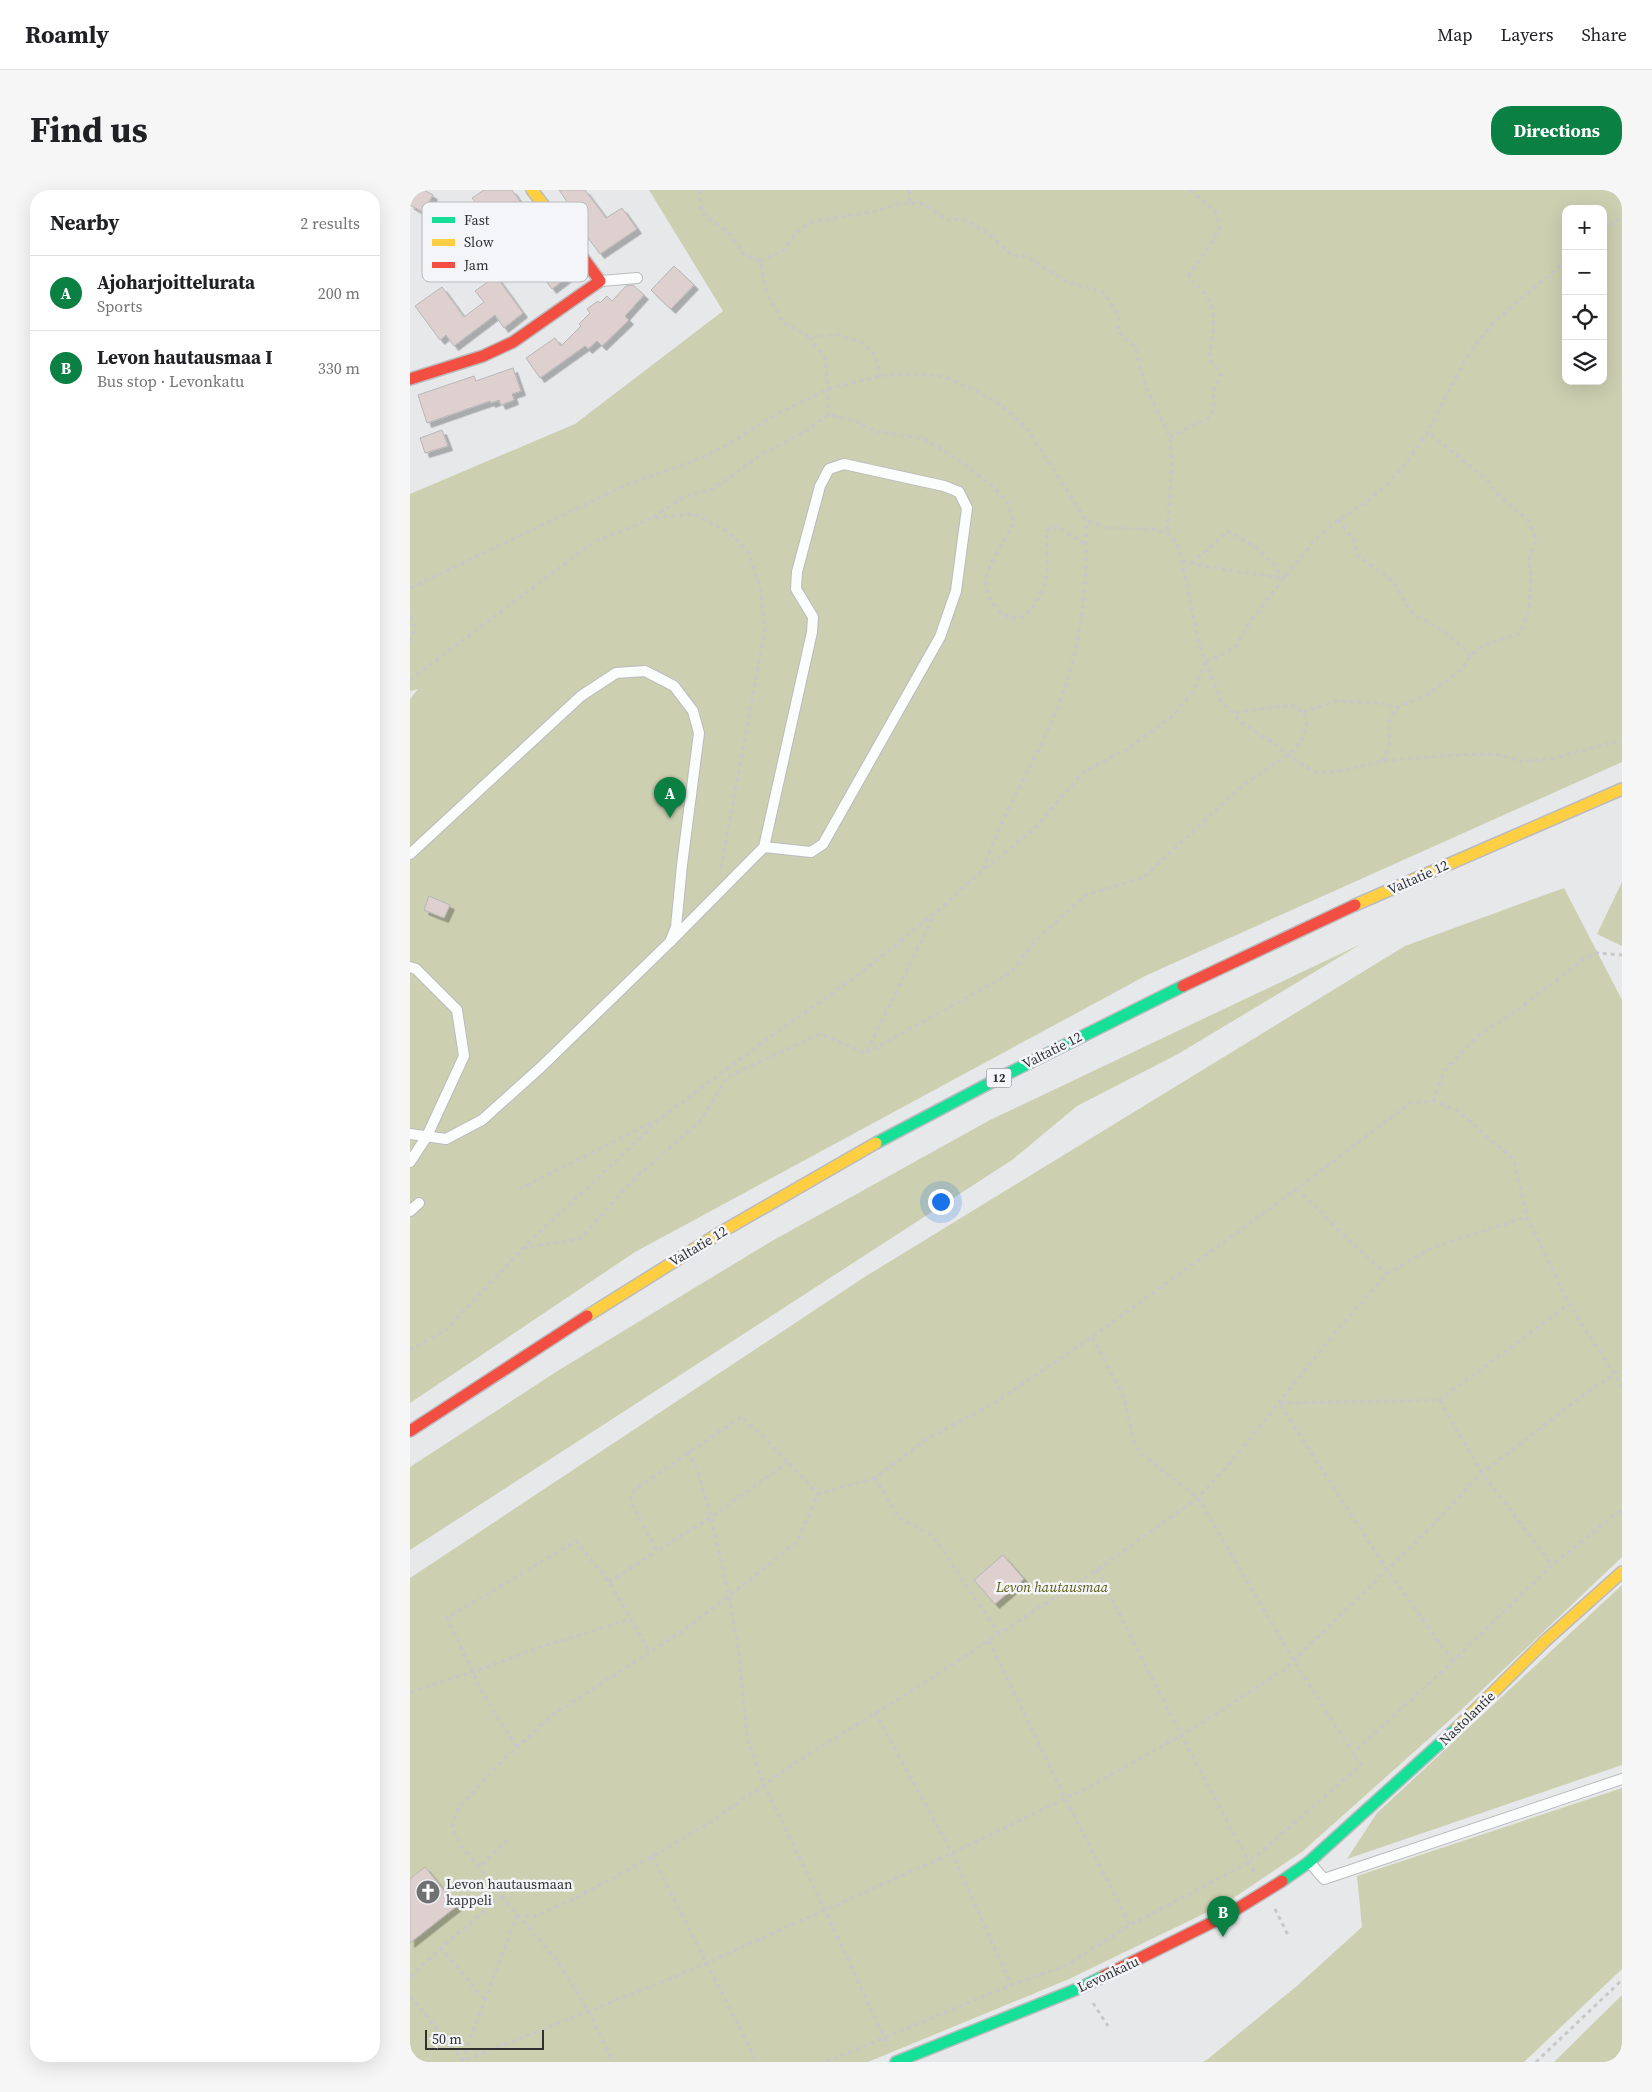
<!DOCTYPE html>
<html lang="en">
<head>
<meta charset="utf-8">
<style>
	:root { --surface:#fff; --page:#f6f6f6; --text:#202124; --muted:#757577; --line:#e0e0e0; --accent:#0b8043 }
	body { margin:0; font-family:"Source Serif 4",serif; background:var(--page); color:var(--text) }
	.controls { position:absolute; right:15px; top:15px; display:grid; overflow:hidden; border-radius:10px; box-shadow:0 5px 20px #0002 }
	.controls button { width:45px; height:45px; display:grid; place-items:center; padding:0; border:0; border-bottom:1px solid var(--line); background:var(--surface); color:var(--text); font:25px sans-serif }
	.scale { position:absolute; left:15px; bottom:12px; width:119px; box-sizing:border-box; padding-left:5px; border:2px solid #313132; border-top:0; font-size:14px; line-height:18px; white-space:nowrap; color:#313132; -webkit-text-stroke:4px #f4f5f8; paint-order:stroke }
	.you { position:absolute; left:530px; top:1011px; width:18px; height:18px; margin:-12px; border:4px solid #fff; border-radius:50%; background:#1a73e8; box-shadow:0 0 0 8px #1a73e833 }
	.badge { display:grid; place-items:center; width:32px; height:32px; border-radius:50%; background:var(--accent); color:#fff; font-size:16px; font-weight:700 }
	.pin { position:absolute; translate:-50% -41px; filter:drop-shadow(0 1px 2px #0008) }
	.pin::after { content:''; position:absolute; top:26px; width:18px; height:15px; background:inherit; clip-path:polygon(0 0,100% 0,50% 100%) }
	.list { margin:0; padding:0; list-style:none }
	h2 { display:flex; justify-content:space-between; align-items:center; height:65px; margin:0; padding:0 20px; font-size:21px }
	h2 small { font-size:16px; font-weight:400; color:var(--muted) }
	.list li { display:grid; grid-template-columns:32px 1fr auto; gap:15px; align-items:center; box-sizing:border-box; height:75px; padding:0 20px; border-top:1px solid var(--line) }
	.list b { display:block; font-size:19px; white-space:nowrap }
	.list p { margin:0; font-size:16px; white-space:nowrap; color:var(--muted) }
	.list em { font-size:16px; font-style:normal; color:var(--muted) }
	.icon { flex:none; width:28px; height:28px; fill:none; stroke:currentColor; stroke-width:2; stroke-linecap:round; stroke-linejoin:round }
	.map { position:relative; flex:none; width:1212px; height:1872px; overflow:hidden; border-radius:20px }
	header { display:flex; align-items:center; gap:30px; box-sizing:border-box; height:70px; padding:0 25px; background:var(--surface); border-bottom:1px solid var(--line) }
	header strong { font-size:24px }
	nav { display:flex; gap:28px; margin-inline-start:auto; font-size:18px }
	.intro { display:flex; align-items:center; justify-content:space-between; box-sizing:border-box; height:120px; padding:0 30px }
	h1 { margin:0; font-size:35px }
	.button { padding:12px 22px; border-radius:20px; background:var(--accent); color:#fff; font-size:18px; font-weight:700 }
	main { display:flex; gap:30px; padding:0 30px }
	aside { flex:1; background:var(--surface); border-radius:20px; box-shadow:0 5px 20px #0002 }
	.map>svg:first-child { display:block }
	.green { fill:#cccfb0; fill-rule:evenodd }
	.building { fill:#dfd0d0; stroke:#b7b6b7; filter:url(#shadow) }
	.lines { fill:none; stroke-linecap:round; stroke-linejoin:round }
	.lane-casing { stroke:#babbbd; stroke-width:12 }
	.fast-casing { stroke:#babbbd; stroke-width:14 }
	.slow-casing { stroke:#babbbd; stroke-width:14 }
	.jam-casing { stroke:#babbbd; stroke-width:14 }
	.path { stroke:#c8c8c8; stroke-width:3; stroke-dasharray:4 4; stroke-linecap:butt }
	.lane { stroke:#fbfcfc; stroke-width:10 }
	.fast { stroke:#16e098; stroke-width:11 }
	.slow { stroke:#ffcf43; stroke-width:11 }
	.jam { stroke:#f24e42; stroke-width:11 }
	.labels { text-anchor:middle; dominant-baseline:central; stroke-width:5; stroke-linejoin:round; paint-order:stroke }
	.shield { fill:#f4f5f8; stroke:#6c6c6d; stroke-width:1 }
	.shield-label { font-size:12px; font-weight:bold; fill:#313132 }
	.street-label { font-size:14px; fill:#313132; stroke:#f4f5f8 }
	.park-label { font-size:14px; font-style:italic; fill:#585a11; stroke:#f4f5f8 }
	.poi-label { font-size:14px; fill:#313132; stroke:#f4f5f8; text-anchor:start }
	.key { fill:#f4f5f8; stroke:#bababd; stroke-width:1 }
	.key-label { font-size:14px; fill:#313132 }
</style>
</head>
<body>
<header>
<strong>Roamly</strong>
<nav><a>Map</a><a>Layers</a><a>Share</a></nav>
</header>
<div class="intro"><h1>Find us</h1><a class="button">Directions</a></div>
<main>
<aside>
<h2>Nearby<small>2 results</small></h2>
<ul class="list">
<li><span class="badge">A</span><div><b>Ajoharjoittelurata</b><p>Sports</p></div><em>200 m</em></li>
<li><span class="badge">B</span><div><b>Levon hautausmaa I</b><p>Bus stop · Levonkatu</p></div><em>330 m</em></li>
</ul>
</aside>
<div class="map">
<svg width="1212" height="1872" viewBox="0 0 1212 1872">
	<defs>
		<filter id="shadow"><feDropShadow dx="4.5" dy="4.5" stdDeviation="0" flood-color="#0004"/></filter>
	</defs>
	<rect width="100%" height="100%" fill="#e7e8ea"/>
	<g class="green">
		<path d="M239 0H1212V572L737 785 225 1062 0 1213V509L8 499 0 501V304L165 234 313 121ZM1156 19H1193V191H1156Z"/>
		<polygon points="1212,692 1212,756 1187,744"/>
		<polygon points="1154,698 1212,810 1212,1367 1051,1520 893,1661 816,1713 659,1789 458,1872 0,1872 0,1388 453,1088 995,756"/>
		<polygon points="951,754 768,864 667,916 602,970 0,1360 0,1277 149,1180 362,1051 580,930"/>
		<polygon points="1212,1395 1212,1575 937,1669 967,1623"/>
		<polygon points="1212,1598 1212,1779 1114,1872 793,1872 798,1869 888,1795 952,1737 947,1686"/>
		<polygon points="1212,1805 1212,1872 1144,1872"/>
	</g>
	<g class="building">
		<polygon points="0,0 14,0 23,5 13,22 0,15"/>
		<polygon points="74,0 102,0 112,14 82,35 98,56 88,64 75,47 71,50 51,23 66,13 62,8"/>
		<polygon points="149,0 175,0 196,28 212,18 227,39 190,64 176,45 178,43 160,20 162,19"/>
		<polygon points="129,37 137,48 133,51 159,86 142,99 108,53"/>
		<polygon points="264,76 284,95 261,119 241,100"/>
		<polygon points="86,86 113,123 94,138 85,125 44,156 36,145 30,150 5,116 32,97 54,127 74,112 65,101"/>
		<polygon points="223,95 234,105 215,126 219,130 192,156 187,151 178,159 175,156 130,188 116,168 145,148 151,156 171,136 169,134 180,123 177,119 188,111 190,113 197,106 202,111 216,96"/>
		<polygon points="103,178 111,201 102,204 104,210 91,215 89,210 81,213 80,211 17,233 8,205 64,186 66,191"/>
		<polygon points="32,240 38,256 15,263 10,248"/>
		<polygon points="19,706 40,715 34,728 14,720"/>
		<polygon points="593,1365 614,1389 585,1414 564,1390"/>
		<polygon points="15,1677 47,1716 0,1753 0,1689"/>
	</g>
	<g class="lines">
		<defs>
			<g id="lane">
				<polyline points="191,91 227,88"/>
				<polyline points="0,664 171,506 206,483 235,481 264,496 283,521 289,543 272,675 266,737 260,752 130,878 72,930 36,949 0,944"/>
				<polyline points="260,752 354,657 402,442 403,427 386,399 387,382 410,296 419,279 434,274 534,296 549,302 557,318 546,401 530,447 413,654 401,662 354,657"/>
				<polyline points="0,777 6,779 47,820 54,866 17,946 0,972"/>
				<polyline points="0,1021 9,1013"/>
				<polyline points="900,1673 914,1689 1212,1589"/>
			</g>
			<g id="fast">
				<polyline points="466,953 593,886 773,796"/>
				<polyline points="872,1691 899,1672 1047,1538"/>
				<polyline points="486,1872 672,1797 694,1786"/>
			</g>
			<g id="slow">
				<polyline points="122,0 163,54"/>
				<polyline points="945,715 1212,599"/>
				<polyline points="177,1126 313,1041 466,953"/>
				<polyline points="1047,1538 1135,1451 1212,1382"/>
			</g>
			<g id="jam">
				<polyline points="0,189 73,166 103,152 190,91 163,54"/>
				<polyline points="773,796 945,715"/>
				<polyline points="0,1241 177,1126"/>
				<polyline points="694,1786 817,1725 872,1691"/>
			</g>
		</defs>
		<use href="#lane" class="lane-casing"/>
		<use href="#fast" class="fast-casing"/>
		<use href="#slow" class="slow-casing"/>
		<use href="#jam" class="jam-casing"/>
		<g class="path">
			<polyline points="289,0 292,23 319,43 334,64 350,71 357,104 373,132 399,147 428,145 450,151 464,164 471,186"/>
			<polyline points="499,0 500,14"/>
			<polyline points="1193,40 1212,27"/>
			<polyline points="350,71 372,61 387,42 401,32 461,22 490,14 510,13 539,30 554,29 578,43 602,66 616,66 659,93 693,102 709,126 708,141 725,157 735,195 760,247 762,274 757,343"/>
			<polyline points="399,147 415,168 418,199 418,225"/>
			<path d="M760 247 800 227 804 219 803 202 811 185 799 169C802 148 809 124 796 105 789 95 784 97 779 84L802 52 810 36 805 21 780 0"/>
			<path d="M243 327 274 307 303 299 349 266 394 242 418 225 446 231 464 241 515 249 553 273 585 298 598 314 604 333C597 346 578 375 576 388 573 415 607 447 625 414 629 407 635 397 636 389 638 377 636 354 637 340L648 337 677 355"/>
			<polyline points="928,330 943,349 947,365 983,391 1002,423 1038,444 1061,465"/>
			<path d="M772 371C806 379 840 384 875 388L849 359 818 341 782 373"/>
			<polyline points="0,398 214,296 291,268 320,253 369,223 418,199 471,186 495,184 532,186 558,197 591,215 616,237 676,330 695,338 743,339 757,343 766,352 772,371 789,454 811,511 832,533 866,555 891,574 907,583 929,581 973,571 1042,565 1085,564 1111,571 1141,569 1212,550"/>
			<polyline points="0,426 5,439 0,452"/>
			<polyline points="796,470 806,468 826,456 840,431 903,352 928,330 951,316 975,296 993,277 1018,242 1044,190 1062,159 1085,131 1156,71"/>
			<polyline points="0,490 184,352 243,328 283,324 317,341 339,363 350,398 355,439 310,684"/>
			<polyline points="893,522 927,511 970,513 986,518"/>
			<polyline points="973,571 980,550 978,534 986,518 1019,504 1053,478 1061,465 1074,455 1109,444 1119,421 1121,386 1118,371 1126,350 1118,330 1090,306 1076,289 1018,242"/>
			<path d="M573 679C595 614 636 557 657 492 673 441 678 383 676 330"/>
			<polyline points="456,863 601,783 624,752 676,705 734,687 832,596 878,565 891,552 897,534 893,522 882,515 822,523"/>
			<polyline points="1023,911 1035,880 1067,846 1102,824 1174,769 1187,763 1212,765"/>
			<polyline points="109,999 251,928 364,844 448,785 525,723 573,680 625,638 672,583 719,558 764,525 784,500 796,470"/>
			<polyline points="887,999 943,1054 977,1084"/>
			<polyline points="113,1058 170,1049 223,990 292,929 317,887 410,844 456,863 524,725"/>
			<polyline points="682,1147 714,1207 724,1252 729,1262 788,1308 884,1471 943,1563 1043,1471 1142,1375 1212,1319"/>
			<polyline points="0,1160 36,1140 113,1058 247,932"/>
			<polyline points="1029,1210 1159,1114"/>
			<polyline points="278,1261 287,1279 301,1327 319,1406 329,1464 337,1547 354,1595 415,1720 478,1856"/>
			<polyline points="378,1272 301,1327 247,1361 220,1311 224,1300 331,1227 356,1249 408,1304"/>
			<polyline points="687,1380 771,1545 846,1685"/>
			<polyline points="199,1392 247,1361"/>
			<polyline points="589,1444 523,1346 489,1328 465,1288 517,1249 584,1213 682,1147 887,999 1000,913 1023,911 1047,920 1104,970 1117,1027 1159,1114 1212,1196"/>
			<polyline points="579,1451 655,1608 720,1735"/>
			<polyline points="1043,1471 977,1380 869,1213 1029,1210 1072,1283 1142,1375"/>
			<polyline points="0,1502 63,1482 137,1455 221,1429"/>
			<polyline points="465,1522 542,1663 601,1795"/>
			<polyline points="107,1557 75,1507 37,1428 166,1351 199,1392 240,1462"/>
			<polyline points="98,1650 69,1677 51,1656 42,1637 48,1618 92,1571 141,1526 271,1442 319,1406 387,1352 408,1304 465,1288"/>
			<polyline points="242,1666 347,1872"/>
			<polyline points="865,1719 878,1745"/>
			<polyline points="107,1725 123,1727 166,1708 254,1660 305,1629 388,1571 506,1498 681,1384 788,1308 826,1266 928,1139 977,1084 1021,1058 1117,1027"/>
			<polyline points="107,1725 146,1769 179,1822 203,1872"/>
			<polyline points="0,1787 31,1758"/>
			<polyline points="0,1806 53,1871 267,1786 536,1666 683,1595 789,1535 876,1478 1007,1351 1072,1283 1183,1198 1212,1179"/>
			<polyline points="74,1809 31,1758 91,1706"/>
			<polyline points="683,1813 698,1836"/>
			<polyline points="52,1871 107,1725 69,1677"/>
			<polyline points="416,1872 601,1795 657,1775 720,1735 838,1673 951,1575 943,1563"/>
			<polyline points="1126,1872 1212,1790"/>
		</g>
		<use href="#lane" class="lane"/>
		<use href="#fast" class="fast"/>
		<use href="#slow" class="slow"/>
		<use href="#jam" class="jam"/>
	</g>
	<defs>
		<symbol id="church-disc" viewBox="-11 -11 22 22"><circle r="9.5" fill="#717172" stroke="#f4f5f8"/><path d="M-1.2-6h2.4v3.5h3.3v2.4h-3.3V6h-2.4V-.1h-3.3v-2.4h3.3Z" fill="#fff"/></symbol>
	</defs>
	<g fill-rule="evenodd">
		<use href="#church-disc" x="4" y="1688" width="28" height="28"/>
	</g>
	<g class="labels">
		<rect class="shield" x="576.5" y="878.5" width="25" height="19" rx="4"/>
		<g class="shield-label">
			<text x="589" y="888">12</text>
		</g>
		<g class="street-label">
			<text transform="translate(1008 687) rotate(-24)">Valtatie 12</text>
			<text transform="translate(642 860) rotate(-27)">Valtatie 12</text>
			<text transform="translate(288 1056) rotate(-31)">Valtatie 12</text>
			<text transform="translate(1057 1528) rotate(-44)">Nastolantie</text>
			<text transform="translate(698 1784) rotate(-25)">Levonkatu</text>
		</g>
		<g class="park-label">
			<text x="642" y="1397">Levon hautausmaa</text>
		</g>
		<g class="poi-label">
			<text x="36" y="1694">Levon hautausmaan<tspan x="36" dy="16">kappeli</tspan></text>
		</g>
	</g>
	<rect x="12" y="12" width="166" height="80" rx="8" class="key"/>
	<rect x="22" y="27" width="23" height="6" fill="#16e098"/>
	<rect x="22" y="49" width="23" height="7" fill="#ffcf43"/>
	<rect x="22" y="72" width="23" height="6" fill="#f24e42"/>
	<g class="key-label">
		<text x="54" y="35">Fast</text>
		<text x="54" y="57">Slow</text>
		<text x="54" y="80">Jam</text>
	</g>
</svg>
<div class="controls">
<button>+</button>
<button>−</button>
<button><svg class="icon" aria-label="locate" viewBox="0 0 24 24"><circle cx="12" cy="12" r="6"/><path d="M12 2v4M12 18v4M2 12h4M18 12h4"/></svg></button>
<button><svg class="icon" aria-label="layers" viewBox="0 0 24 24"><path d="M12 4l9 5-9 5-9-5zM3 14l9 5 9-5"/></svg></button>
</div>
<div class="scale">50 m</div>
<div class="you"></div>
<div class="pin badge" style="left:260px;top:628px">A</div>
<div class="pin badge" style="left:813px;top:1747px">B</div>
</div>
</main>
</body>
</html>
